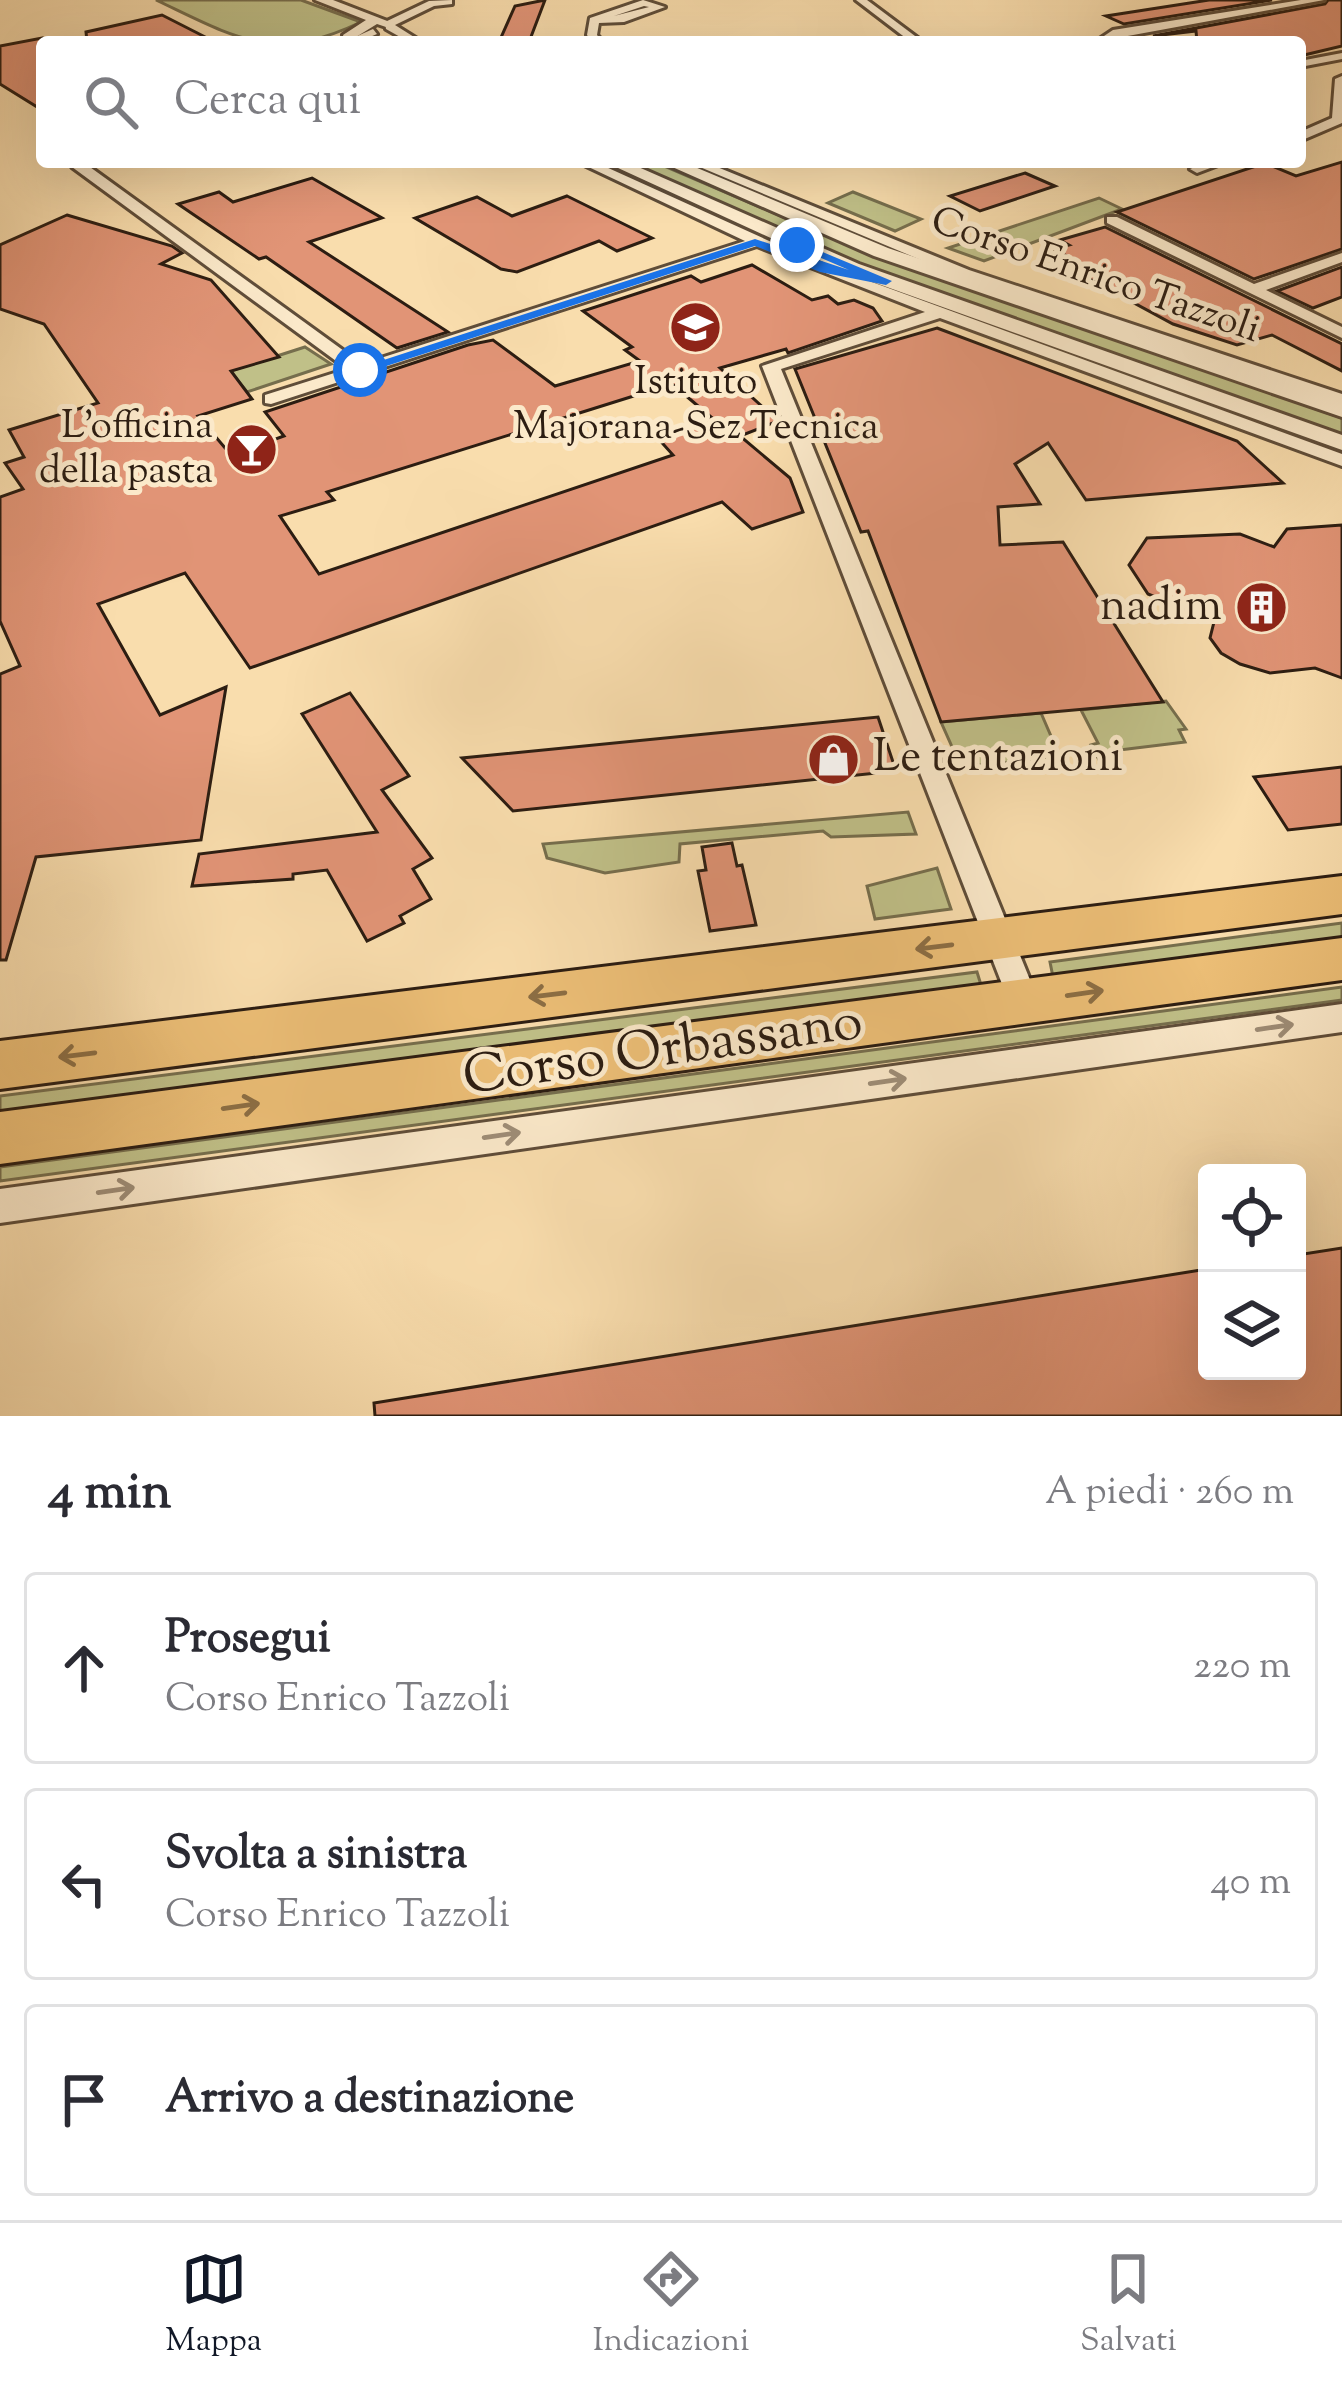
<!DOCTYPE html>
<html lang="it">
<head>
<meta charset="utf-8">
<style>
	:root { --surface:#fff; --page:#f7f7f7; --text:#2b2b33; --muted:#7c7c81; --line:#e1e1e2; --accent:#111827 }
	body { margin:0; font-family:"Sorts Mill Goudy",serif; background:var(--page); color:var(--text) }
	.controls { position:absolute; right:36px; bottom:36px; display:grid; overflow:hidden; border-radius:12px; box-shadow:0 12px 48px #0002 }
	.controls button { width:108px; height:108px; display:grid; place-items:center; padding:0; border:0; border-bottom:3px solid var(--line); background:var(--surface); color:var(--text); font:60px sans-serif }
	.stop { position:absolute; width:36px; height:36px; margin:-27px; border:9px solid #1a73e8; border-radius:50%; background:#fff }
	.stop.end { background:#1a73e8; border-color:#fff; box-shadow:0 3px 12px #0008 }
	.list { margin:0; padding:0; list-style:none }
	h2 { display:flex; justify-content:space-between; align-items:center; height:156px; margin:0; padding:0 48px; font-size:51px }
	h2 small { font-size:39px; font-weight:400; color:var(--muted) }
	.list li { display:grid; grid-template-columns:78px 1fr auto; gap:36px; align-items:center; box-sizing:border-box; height:192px; margin:0 24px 24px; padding:0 24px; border:3px solid var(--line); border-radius:12px }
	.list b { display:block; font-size:45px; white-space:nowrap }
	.list p { margin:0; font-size:39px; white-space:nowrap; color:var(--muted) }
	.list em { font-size:39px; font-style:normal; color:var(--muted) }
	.icon { flex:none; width:66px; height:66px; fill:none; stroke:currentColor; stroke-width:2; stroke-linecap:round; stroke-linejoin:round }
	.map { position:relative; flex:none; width:1342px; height:1416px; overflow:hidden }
	.search { position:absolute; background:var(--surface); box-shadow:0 12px 48px #0002; left:36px; right:36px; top:36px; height:132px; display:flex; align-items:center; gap:30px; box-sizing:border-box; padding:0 42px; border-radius:12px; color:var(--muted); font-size:45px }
	.sheet { height:804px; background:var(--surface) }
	nav { display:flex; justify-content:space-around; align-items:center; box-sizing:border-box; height:168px; border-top:3px solid var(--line); background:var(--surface); font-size:33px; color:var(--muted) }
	nav a { display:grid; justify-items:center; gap:6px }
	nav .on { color:var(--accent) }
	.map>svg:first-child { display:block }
	.green { fill:#c0c088; stroke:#766e4d; stroke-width:3 }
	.building { fill:#e19476; stroke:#2c1d12; stroke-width:3; fill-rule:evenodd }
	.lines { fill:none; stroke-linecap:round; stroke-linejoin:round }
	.minor-casing { stroke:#5f4d39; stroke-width:6 }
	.tertiary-casing { stroke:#5f4d39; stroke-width:6 }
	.primary-casing { stroke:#2c1d12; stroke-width:6 }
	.minor { fill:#fbe9ca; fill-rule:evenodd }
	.tertiary { fill:#fbe9ca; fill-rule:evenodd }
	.primary { fill:#ecbe76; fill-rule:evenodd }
	.oneway { stroke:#8c6e44 }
	.oneway2 { stroke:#9e8d77 }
	.route { fill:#1a73e8 }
	.labels { text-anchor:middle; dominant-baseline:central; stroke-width:10; stroke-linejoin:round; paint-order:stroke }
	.far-street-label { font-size:39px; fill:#2c1d12; stroke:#fbe9ca }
	.far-poi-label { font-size:39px; fill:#2c1d12; stroke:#fbe9ca }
	.poi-label { font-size:45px; fill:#2c1d12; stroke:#fbe9ca; text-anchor:end }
	.near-street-label { font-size:54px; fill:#2c1d12; stroke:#fbe9ca }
</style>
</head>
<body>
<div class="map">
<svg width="1342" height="1416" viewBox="0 0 1342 1416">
	<rect width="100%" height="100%" fill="#f9ddad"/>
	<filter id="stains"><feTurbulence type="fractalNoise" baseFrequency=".00167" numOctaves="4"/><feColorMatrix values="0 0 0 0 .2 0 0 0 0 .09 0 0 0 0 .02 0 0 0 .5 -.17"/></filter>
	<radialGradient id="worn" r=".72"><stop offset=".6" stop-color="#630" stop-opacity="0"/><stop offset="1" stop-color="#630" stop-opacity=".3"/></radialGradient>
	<g class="green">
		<path d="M156 0H301L361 22C274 64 236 38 156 0Z"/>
		<polygon points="620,162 655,162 867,253 1342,418 1342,437 848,262"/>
		<polygon points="853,192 921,219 895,231 828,203"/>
		<polygon points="1099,198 1122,209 984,261 948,248"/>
		<polygon points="305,347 331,364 247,392 230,371"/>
		<polygon points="1166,701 1186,729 1179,730 1185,742 1103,752 1111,771 1105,771 1091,745 1098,743 1081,710"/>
		<polygon points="1041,713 1060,757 961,767 941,722"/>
		<polygon points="908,812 916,834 831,837 823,831 680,844 679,862 605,873 547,858 543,844"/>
		<polygon points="937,868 951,909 875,919 867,886"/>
		<polygon points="1342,923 1342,943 1054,982 1050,962"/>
		<polygon points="977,972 981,985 0,1114 0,1096"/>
		<polygon points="1342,987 1342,1000 0,1181 0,1167"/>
	</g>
	<g class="building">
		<polygon points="545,0 529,42 499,42 515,6"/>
		<polygon points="1209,0 1272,0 1124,24 1106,16"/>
		<polygon points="1328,0 1342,0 1342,46 1300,56 1300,42 1197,42 1196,31 1153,36 1325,4"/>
		<polygon points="162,15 215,42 87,42 86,32"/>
		<polygon points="42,38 42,110 0,84 0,46"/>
		<polygon points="1342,162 1342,249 1254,279 1117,212 1265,163 1296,176"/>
		<polygon points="1025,173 1055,186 980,211 950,196"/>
		<polygon points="312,178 382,218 309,242 448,332 397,348 266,257 259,259 178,204 219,192 233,202"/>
		<polygon points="567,196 652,238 617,251 599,241 517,272 501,269 415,218 477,197 512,216"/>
		<path d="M67 215 172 246 182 253 161 264 211 280 279 357 231 371 252 399 198 416 231 455 284 436 265 412 468 345 493 340 555 386 640 361 625 350 632 347 583 311 691 276 701 282 752 265 812 300 828 296 838 304 854 300 873 308 882 321 788 353 786 349 720 368 778 421 740 436 790 478 803 512 752 529 722 502 250 668 185 573 98 604 160 715 226 687 201 840 36 857 6 960H0V674L20 666 0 621V497L23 489 5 463 24 457 9 430 98 403 44 324 0 309V245ZM672 384 711 417 655 435 673 455 319 574 280 516 334 500 327 492Z"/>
		<polygon points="1105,227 1342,344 1342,371 1272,335 1237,345 1173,324 1077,272 1089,268 1054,249 1069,245 1060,240"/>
		<polygon points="1342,267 1342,297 1313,308 1277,291"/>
		<polygon points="937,328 1237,441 1283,483 1086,500 1048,443 1015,464 1040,504 998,507 1000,545 1063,542 1163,702 941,722 868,531 861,532 795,369"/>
		<polygon points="1342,525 1342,678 1315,668 1270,673 1240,664 1221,653 1210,638 1214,622 1148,594 1129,565 1147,538 1240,534 1274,547 1287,529"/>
		<polygon points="350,693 409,776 382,790 432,858 413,869 431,899 400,916 404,923 367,941 327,870 293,874 293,879 192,886 199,854 377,832 302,714"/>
		<polygon points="878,717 896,771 513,811 462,758"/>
		<polygon points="1342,767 1342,824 1288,830 1254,777"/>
		<polygon points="732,843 737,866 742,865 756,925 710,931 698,871 706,870 702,847"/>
		<polygon points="1342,1248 1342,1416 375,1416 374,1403 1207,1269 1207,1371 1297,1371 1297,1255"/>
	</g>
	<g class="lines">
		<defs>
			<g id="minor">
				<polygon points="452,0 452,4 434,6 395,25 422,42 409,42 386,29 385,22 429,1"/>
				<path d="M643 0 665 7 624 22 599 23 597 35 603 42H592L587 35 590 18ZM644 6 649 7 614 16Z"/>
				<polygon points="856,0 867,0 923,42 911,42"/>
				<polygon points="1301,0 1324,0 1095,42 1113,30"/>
				<polygon points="373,29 377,34 358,42 344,42"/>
				<polygon points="1342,53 1342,59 1300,67 1300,61"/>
				<polygon points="1342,76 1342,123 1300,141 1300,132 1332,118 1335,79"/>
				<polygon points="72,162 83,162 362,364 745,241 578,162 595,162 809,259 1342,454 1342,466 940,318 781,369 1039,1002 1035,1011 1024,1015 1013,1011 1009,1002 762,366 925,312 757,246 271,404 265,403 265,395 347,369 72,167"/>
				<polygon points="688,162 705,162 969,270 1342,394 1342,405 959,276"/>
				<polygon points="1206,162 1226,162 1197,173 1190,169"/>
				<polygon points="1107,217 1117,217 1254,284 1342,253 1342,262 1266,290 1342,327 1342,338 1107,223"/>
				<polygon points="1342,1004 1342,1032 0,1223 0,1189"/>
			</g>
			<g id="tertiary">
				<polygon points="315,0 333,0 395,24 389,28 377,24 356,37 361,42 345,42 343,35 366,20"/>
				<polygon points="605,162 627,162 859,264 1342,435 1342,450 845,272"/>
				<polygon points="661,162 683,162 888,248 1342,403 1342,417 874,256"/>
			</g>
			<g id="primary">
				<polygon points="1342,876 1342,914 0,1089 0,1041"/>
				<polygon points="1342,938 1342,980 0,1164 0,1112"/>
			</g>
		</defs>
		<use href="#minor" class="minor-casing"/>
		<use href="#tertiary" class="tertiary-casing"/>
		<use href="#primary" class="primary-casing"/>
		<use href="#minor" class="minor"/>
		<use href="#tertiary" class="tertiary"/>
		<use href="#primary" class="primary"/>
	</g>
	<defs><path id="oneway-shaft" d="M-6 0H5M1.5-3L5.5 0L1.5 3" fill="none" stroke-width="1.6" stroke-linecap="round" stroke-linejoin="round" transform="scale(3)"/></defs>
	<g class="oneway">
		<use href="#oneway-shaft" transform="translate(934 947) rotate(173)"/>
		<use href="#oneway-shaft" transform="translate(1085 993) rotate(-8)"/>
		<use href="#oneway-shaft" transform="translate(547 995) rotate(173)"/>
		<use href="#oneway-shaft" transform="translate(77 1055) rotate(173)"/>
		<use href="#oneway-shaft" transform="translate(241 1106) rotate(-8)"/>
	</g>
	<g class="oneway2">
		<use href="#oneway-shaft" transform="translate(1275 1027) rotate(-8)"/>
		<use href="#oneway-shaft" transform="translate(888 1081) rotate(-8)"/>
		<use href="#oneway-shaft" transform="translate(502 1135) rotate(-8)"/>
		<use href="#oneway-shaft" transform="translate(116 1190) rotate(-8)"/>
	</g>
	<polygon class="route" points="755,239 849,270 791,245 801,243 892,281 886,285 820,272 755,246 365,373 353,370"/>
	<defs>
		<symbol id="school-disc" viewBox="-11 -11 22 22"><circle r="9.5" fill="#8f2418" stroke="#fbe9ca"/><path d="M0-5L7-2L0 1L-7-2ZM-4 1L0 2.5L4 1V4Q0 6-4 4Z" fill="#fff"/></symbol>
		<symbol id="bar-disc" viewBox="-11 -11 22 22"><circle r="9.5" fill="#8f2418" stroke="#fbe9ca"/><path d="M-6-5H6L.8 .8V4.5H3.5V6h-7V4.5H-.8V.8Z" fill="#fff"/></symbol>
		<symbol id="building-disc" viewBox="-11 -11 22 22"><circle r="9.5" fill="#8f2418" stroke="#fbe9ca"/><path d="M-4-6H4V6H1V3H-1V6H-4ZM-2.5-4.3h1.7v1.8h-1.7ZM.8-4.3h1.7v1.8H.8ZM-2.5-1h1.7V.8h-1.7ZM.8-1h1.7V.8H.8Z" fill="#fff"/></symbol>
		<symbol id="shop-disc" viewBox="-11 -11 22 22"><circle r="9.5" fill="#8f2418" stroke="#fbe9ca"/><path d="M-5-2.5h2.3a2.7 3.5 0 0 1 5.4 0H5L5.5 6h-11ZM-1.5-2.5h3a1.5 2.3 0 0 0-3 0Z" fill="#fff"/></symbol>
	</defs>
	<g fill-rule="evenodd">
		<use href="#school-disc" x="666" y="298" width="59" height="59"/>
		<use href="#bar-disc" x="222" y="420" width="59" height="59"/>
		<use href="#building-disc" x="1232" y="578" width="59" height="59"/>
		<use href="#shop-disc" x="804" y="730" width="59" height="59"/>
	</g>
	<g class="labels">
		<g class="far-street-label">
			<text transform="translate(1095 277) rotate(19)">Corso Enrico Tazzoli</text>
		</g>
		<g class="far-poi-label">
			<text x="696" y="384">Istituto<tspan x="696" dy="45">Majorana-Sez Tecnica</tspan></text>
			<text x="213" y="428" text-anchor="end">L'officina<tspan x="213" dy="45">della pasta</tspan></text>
		</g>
		<g class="poi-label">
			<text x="1222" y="608">nadim</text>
			<text x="873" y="759" text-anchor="start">Le tentazioni</text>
		</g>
		<g class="near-street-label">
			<text transform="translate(663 1052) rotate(-8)">Corso Orbassano</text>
		</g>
	</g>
	<rect width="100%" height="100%" filter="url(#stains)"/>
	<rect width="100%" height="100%" fill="url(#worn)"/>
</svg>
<div class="controls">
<button><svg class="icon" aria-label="locate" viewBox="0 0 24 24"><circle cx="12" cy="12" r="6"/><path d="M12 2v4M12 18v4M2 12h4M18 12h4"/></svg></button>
<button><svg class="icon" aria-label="layers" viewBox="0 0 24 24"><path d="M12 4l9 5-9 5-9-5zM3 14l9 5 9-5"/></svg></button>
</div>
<div class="stop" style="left:360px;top:370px"></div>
<div class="stop end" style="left:797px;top:245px"></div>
<div class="search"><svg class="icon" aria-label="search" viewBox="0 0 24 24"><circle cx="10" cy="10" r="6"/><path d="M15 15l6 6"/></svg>Cerca qui</div>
</div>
<section class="sheet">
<h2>4 min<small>A piedi · 260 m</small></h2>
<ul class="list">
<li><svg class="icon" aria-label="ahead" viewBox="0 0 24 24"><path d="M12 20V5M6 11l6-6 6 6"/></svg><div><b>Prosegui</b><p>Corso Enrico Tazzoli</p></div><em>220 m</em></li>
<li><svg class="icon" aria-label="left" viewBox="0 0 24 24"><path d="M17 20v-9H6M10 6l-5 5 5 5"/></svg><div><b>Svolta a sinistra</b><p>Corso Enrico Tazzoli</p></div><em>40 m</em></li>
<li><svg class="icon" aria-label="arrive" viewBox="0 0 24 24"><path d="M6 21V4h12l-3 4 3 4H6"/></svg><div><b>Arrivo a destinazione</b></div></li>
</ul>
</section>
<nav>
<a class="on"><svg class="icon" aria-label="map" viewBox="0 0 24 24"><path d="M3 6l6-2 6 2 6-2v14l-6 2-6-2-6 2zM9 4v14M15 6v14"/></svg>Mappa</a>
<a><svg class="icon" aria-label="directions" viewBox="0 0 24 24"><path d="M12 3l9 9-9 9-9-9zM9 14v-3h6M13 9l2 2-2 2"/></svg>Indicazioni</a>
<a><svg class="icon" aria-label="saved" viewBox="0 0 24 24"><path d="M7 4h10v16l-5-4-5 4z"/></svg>Salvati</a>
</nav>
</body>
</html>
